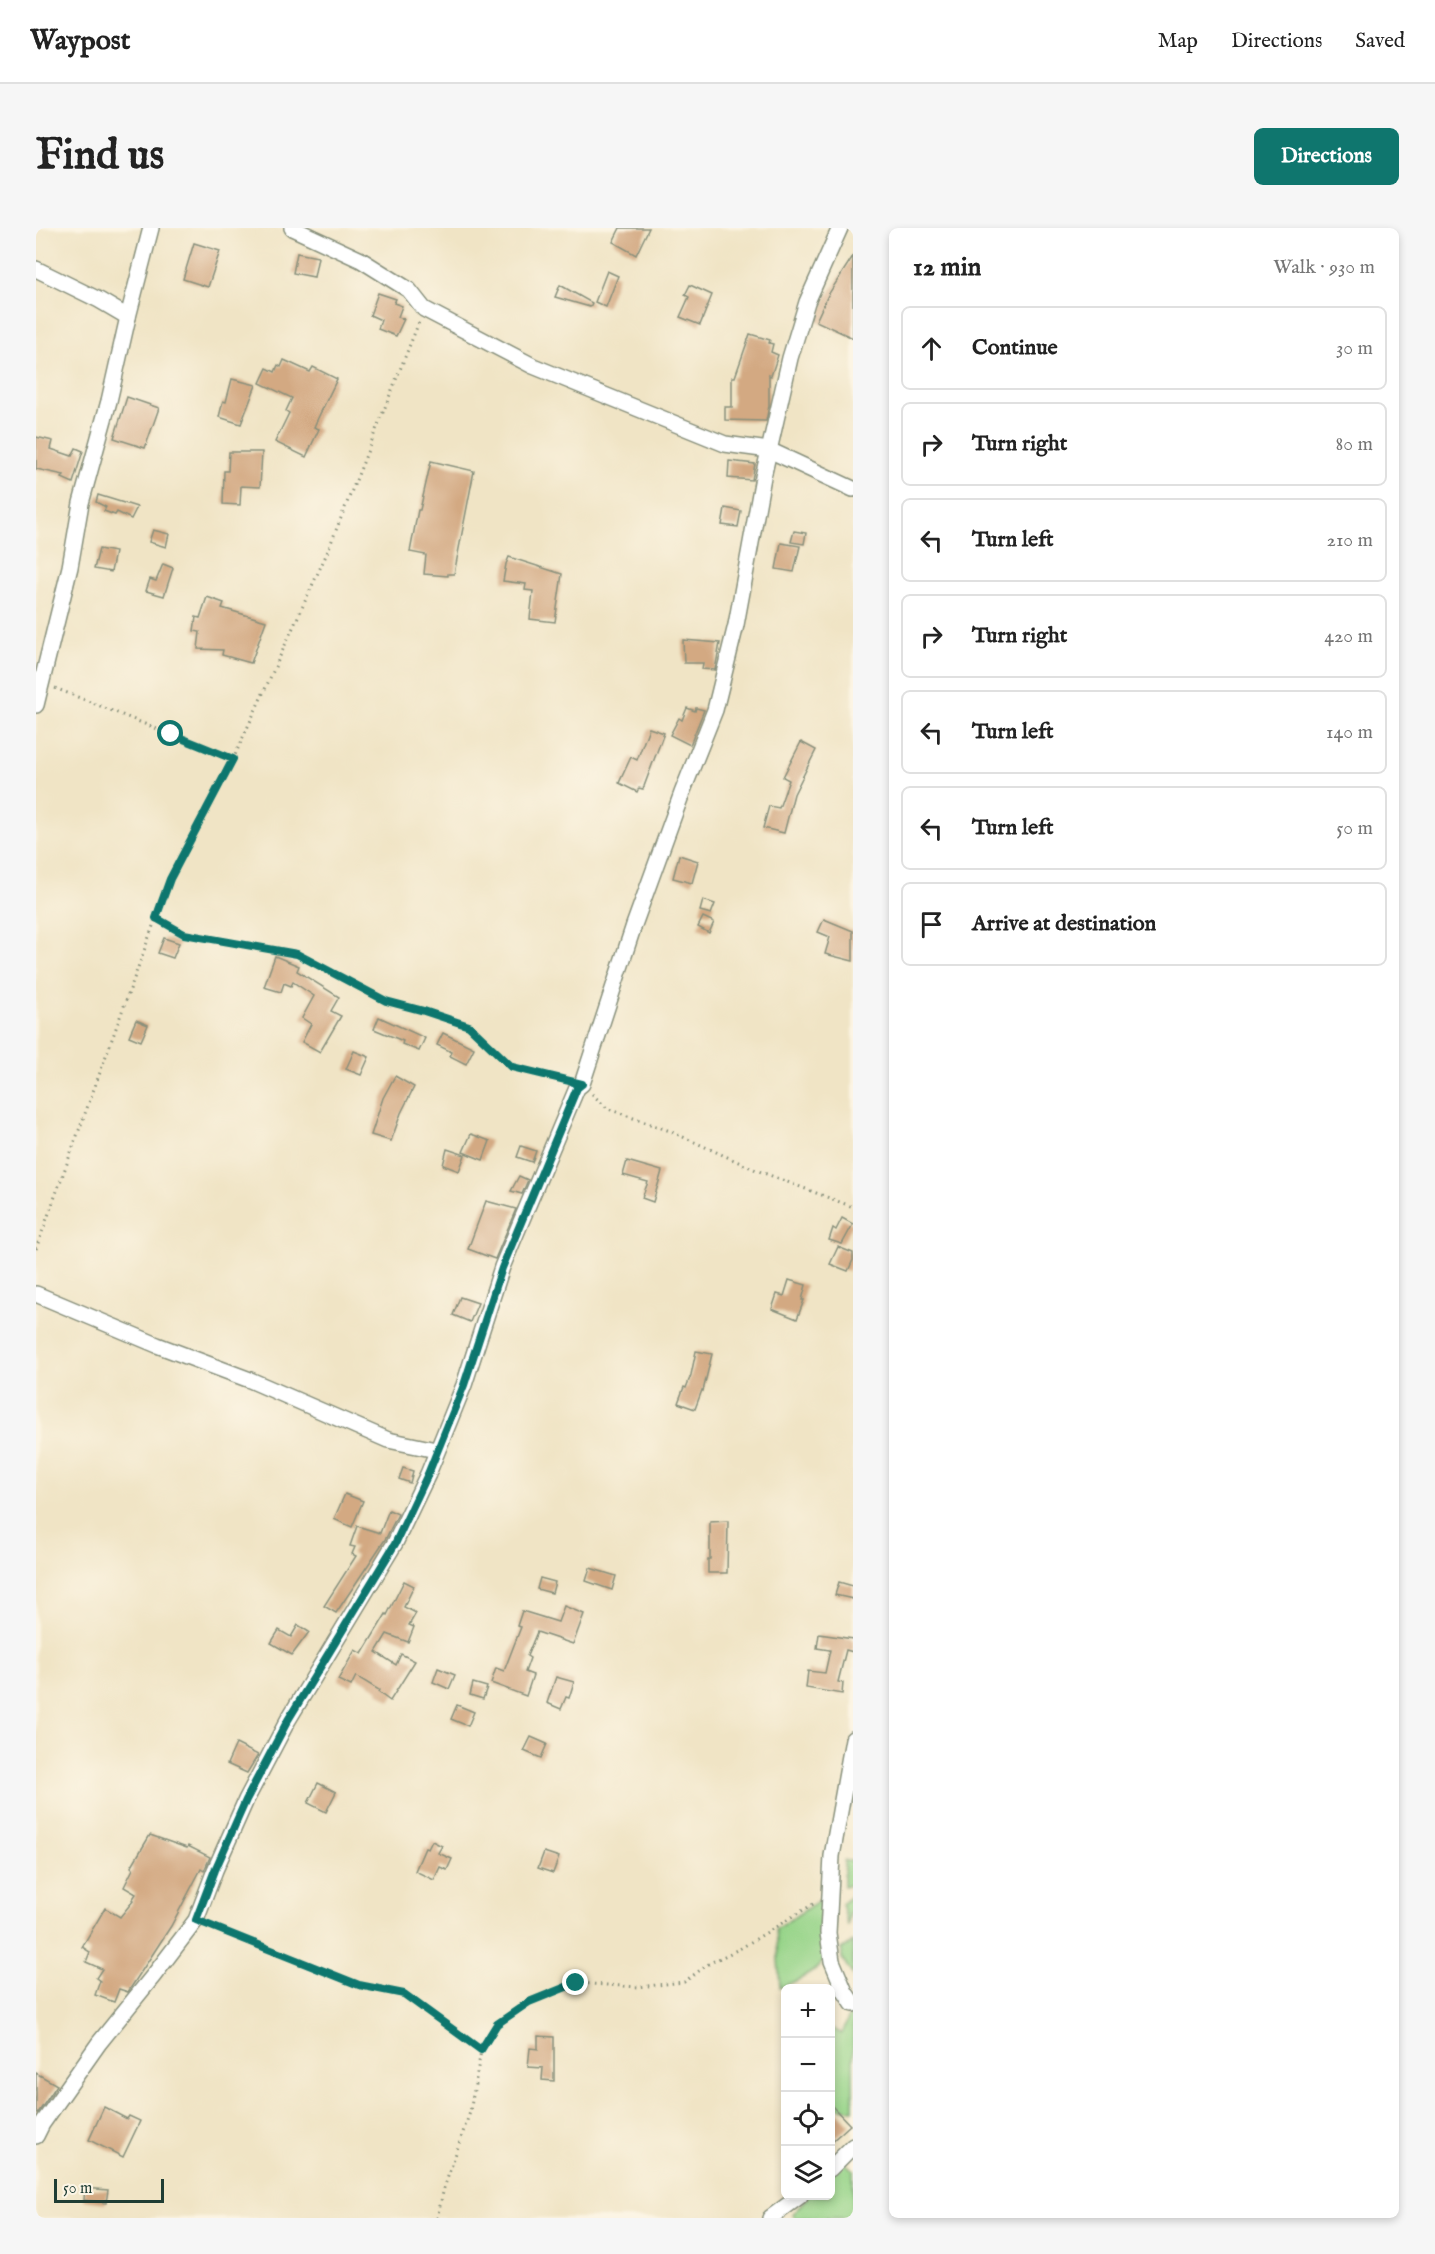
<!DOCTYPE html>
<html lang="en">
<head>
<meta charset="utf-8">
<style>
	:root { --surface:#fff; --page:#f6f6f6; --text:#222; --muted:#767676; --line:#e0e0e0; --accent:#0f766e }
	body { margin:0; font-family:"IM FELL English",serif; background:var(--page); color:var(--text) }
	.controls { position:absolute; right:18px; bottom:18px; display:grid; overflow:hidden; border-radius:9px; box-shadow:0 3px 9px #0003 }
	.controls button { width:54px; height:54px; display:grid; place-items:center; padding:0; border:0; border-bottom:2px solid var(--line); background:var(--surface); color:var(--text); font:30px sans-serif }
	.scale { position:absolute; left:18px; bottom:15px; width:110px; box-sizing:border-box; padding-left:6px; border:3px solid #1f3d34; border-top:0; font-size:16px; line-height:21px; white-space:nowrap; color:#1f3d34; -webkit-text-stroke:4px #fcf5e5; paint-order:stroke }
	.stop { position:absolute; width:18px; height:18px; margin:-14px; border:4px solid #0f766e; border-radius:50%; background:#fff }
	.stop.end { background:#0f766e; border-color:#fff; box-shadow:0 2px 6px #0008 }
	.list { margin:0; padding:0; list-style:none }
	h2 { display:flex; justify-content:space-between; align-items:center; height:78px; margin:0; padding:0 24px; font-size:26px }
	h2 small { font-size:20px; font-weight:400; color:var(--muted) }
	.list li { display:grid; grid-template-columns:39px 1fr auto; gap:18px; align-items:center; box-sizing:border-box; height:84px; margin:0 12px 12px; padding:0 12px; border:2px solid var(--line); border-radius:9px }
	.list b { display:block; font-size:22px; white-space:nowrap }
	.list em { font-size:20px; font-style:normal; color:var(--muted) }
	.icon { flex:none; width:33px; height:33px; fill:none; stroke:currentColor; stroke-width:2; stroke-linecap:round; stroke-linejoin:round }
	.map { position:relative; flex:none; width:817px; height:1990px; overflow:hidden; border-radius:9px }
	header { display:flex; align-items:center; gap:36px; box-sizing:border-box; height:84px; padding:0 30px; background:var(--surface); border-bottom:2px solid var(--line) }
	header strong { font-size:28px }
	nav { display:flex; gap:33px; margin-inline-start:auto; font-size:21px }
	.intro { display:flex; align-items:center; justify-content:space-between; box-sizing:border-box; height:144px; padding:0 36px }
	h1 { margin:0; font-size:42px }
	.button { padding:15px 27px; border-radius:9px; background:var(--accent); color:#fff; font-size:21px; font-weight:700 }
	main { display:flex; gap:36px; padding:0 36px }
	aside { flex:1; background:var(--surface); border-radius:9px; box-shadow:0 3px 9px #0003 }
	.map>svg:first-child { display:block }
	.green { fill:#97d489; stroke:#5b885e; stroke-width:1.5 }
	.building { fill:#d3a982 }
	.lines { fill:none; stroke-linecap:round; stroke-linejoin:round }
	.minor-casing { stroke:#88907c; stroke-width:18 }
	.path { stroke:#88907c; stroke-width:3; stroke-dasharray:1.5 4.5; stroke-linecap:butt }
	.minor { stroke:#fff; stroke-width:15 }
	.route { stroke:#0f766e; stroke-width:8 }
</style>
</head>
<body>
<header>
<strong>Waypost</strong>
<nav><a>Map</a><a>Directions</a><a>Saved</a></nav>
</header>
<div class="intro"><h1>Find us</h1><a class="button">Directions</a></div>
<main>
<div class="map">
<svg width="817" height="1990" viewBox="0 0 817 1990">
	<rect width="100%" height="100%" fill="#fcf5e5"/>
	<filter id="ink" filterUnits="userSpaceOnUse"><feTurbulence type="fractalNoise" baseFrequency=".0167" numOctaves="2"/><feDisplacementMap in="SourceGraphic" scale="12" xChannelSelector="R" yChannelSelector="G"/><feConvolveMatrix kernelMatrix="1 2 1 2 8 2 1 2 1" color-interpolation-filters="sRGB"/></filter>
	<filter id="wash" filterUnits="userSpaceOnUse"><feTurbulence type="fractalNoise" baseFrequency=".008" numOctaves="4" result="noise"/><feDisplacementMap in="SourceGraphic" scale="24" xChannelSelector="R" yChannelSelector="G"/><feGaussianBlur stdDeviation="1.35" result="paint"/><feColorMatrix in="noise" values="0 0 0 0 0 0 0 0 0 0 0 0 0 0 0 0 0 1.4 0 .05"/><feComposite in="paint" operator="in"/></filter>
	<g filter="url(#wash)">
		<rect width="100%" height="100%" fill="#f0e4c5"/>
		<g class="green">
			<polygon points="808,1633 817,1633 817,1656 808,1659"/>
			<path d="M793 1666C793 1683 797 1717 788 1732 779 1746 759 1753 744 1760L740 1701Z"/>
			<polygon points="817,1666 817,1683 813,1685 812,1698 806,1676"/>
			<polygon points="817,1714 817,1748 806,1730 806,1721"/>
			<polygon points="813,1788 817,1789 817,1882 795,1878 794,1799 806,1806"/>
			<polygon points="804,1931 817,1942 817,1990 760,1990 756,1987 772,1968 794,1968 795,1942"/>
		</g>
		<g id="blocks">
			<g class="building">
				<polygon points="584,0 613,0 600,27 577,14"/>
				<polygon points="158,15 184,23 172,59 147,51"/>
				<polygon points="261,25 282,29 278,49 257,45"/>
				<polygon points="817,28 817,110 780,93 792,67"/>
				<polygon points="571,43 582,48 570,79 559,74"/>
				<polygon points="524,57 556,75 554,79 519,69"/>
				<polygon points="654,57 676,67 664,97 644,89 653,69 649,67"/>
				<polygon points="342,65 360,71 358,75 366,78 362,89 368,91 360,108 342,101 345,92 334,87"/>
				<polygon points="714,106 734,112 733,115 737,116 735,124 742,127 735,148 733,147 733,178 730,193 689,192 689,179 696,179 696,149 699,149"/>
				<polygon points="248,132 274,144 277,139 301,151 282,190 278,199 283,201 270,229 239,214 253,185 250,183 256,170 224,155 231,140 239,144 242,137 245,139"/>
				<polygon points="196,151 220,157 205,196 183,189 187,173 190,174"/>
				<polygon points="91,169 123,180 109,220 78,210"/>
				<polygon points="0,209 17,213 15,221 36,228 40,220 47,223 37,255 26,250 28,247 0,241"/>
				<polygon points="193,224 226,224 224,259 205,258 204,277 187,276 188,243 192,243"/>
				<polygon points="395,233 438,243 420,336 418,346 412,346 412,348 388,346 390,327 374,324 382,282 384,282"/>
				<polygon points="693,233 719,236 716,252 692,250"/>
				<polygon points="62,267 101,279 95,291 81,284 79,287 68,283 70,279 60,274"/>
				<polygon points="689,280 705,283 702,299 686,297"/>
				<polygon points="117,302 133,306 130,319 113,314"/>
				<polygon points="758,303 770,305 768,316 755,314"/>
				<polygon points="745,315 764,318 758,344 740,341"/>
				<polygon points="63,321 79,324 75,344 58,341"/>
				<polygon points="473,329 526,346 519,394 494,391 497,363 489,362 490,356 467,353 470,336"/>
				<polygon points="127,336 137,340 128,368 110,363 114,351 120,353"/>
				<polygon points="171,369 188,375 186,380 230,393 215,435 186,427 187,422 162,421 164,404 158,403 160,389 164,390"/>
				<polygon points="647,412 684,415 679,442 666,441 667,435 648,435"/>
				<polygon points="651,480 659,483 660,480 668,482 654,517 634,507 643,490 646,492"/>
				<polygon points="613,500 628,505 607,561 603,560 601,564 583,555 595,529 601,532"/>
				<polygon points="765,514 780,522 758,566 748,605 727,600 733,578 743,580 753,552 747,549"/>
				<polygon points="643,627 662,633 656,655 637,650"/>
				<polygon points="667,672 679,676 675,686 664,683"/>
				<polygon points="667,689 678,694 673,705 662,699"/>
				<polygon points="788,691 817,703 817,733 789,726 794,709 782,704"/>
				<polygon points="128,710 143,715 137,730 122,725"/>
				<polygon points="239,728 263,738 261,743 303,769 295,783 305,788 284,824 266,814 275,796 266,790 278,768 257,754 255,758 248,755 245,764 228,759"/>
				<polygon points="343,789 389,810 383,823 366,816 367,813 338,801"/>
				<polygon points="100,792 112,797 105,813 93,808"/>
				<polygon points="407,805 438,820 430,836 414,828 416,824 401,817"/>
				<polygon points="318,823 333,829 325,847 310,841"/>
				<polygon points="359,848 378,859 365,885 355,913 335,907 347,870"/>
				<polygon points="435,906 454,913 447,932 427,924"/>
				<polygon points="485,918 500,923 496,934 481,929"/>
				<polygon points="411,921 429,927 423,943 407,937"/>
				<polygon points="591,933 626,943 617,974 606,970 612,954 587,947"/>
				<polygon points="483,948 492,952 486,966 475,963"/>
				<polygon points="450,973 480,981 459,1031 432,1021"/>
				<polygon points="806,990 817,996 806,1016 793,1012 797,1000 800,1002"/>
				<polygon points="802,1019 817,1025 817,1032 812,1043 794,1036"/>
				<polygon points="753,1052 770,1057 766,1072 768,1072 761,1091 736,1081 741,1066 748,1068"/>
				<polygon points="424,1069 442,1075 434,1094 417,1087"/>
				<polygon points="660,1123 676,1126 667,1163 666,1162 659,1181 642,1175 648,1159 650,1160 655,1147"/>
				<polygon points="367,1240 377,1243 374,1255 363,1251"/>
				<polygon points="309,1266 327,1273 316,1299 298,1291"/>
				<polygon points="353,1282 362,1286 350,1310 300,1385 288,1378 320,1328 316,1326 319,1319 314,1318 321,1298 344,1305"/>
				<polygon points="692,1293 691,1345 672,1345 672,1331 674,1331 674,1294"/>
				<polygon points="554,1340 580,1348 576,1362 550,1353"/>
				<polygon points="504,1350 519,1354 516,1365 501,1361"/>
				<polygon points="368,1353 378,1358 368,1379 380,1385 373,1397 378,1399 372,1414 351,1406 340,1424 360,1437 365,1426 379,1433 354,1473 342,1464 343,1462 320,1448 315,1458 302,1452 319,1422 326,1426 350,1386 351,1387"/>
				<polygon points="803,1354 817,1358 817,1371 799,1367"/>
				<polygon points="528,1378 548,1386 537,1416 501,1404 491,1428 494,1430 489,1444 497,1447 490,1468 455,1455 460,1440 468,1443 485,1399 481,1398 486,1383 522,1394"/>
				<polygon points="262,1397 273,1404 256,1427 235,1415 243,1402 255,1409"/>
				<polygon points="783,1406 817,1411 817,1424 810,1422 802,1454 807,1455 806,1466 770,1460 772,1443 789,1445 794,1422 781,1420"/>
				<polygon points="402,1440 419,1447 413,1461 397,1454"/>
				<polygon points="520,1449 538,1454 533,1470 530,1469 525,1481 511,1475"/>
				<polygon points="437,1455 451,1459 447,1471 434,1467"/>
				<polygon points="421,1477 438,1484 432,1498 415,1491"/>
				<polygon points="495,1509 511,1516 505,1530 488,1523"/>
				<polygon points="200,1516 222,1527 211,1545 191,1536"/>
				<polygon points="282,1555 300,1564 290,1584 272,1575"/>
				<polygon points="114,1607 151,1620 152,1618 174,1629 168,1643 165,1641 135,1698 92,1764 83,1761 78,1774 59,1767 64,1753 60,1750 66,1741 50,1734 54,1724 46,1719 69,1680 84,1689 97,1673 96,1672 100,1666 88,1659 97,1641 95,1639"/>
				<polygon points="396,1613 406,1618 402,1625 416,1631 411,1642 404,1639 398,1652 379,1643 389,1620 392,1621"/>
				<polygon points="508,1624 523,1629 517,1645 502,1640"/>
				<polygon points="502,1808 518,1809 518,1853 506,1852 507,1840 492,1839 494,1820 502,1821"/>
				<polygon points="0,1845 21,1857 2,1885 0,1883"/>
				<polygon points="795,1877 814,1897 795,1914"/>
				<polygon points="68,1879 91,1891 93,1888 104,1893 87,1929 53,1912"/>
				<polygon points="49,1960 72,1962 70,1975 48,1972"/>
			</g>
		</g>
	</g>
	<g filter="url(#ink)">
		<use href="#blocks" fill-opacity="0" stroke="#88907c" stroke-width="1.5"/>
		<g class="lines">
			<defs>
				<g id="minor">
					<polyline points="256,0 325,32 373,62 388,81 497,138 689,216 733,222 817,261"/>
					<polyline points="0,41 63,72 92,89 115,0"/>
					<polyline points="0,477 34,339 45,275 73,173 92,89"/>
					<polyline points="0,1066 121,1117 214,1152 352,1212 400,1222"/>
					<polyline points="817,1511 796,1628 792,1705 796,1733 809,1764 817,1776"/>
					<polyline points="0,1908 6,1896 63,1815 118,1747 160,1692 179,1642 210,1572 252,1492 359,1315 392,1246 428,1157 466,1039 541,860 546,856 598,697 646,565 679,482 700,397 727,249 754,130 771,74 804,0"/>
					<polyline points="794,1941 817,1918"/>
					<polyline points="734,1990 764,1968"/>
				</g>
			</defs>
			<use href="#minor" class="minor-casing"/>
			<g class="path">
				<polyline points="19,460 196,531"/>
				<polyline points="120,690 148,706 261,726 350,773 388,783 433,798 476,839 529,852"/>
				<polyline points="556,866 572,881 634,903 720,942 817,979"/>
				<polyline points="0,1021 134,651 189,549 291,325 383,94"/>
				<polyline points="172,1697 323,1757 368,1766 445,1823"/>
				<polyline points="401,1990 408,1960 434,1884 445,1823 461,1796 493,1774 540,1755 602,1759 648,1754 674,1735 705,1720 779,1675"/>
			</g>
			<use href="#minor" class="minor"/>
		</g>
	</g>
	<g class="lines" filter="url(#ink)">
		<polyline class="route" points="135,506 197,531 134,651 120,690 148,706 261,726 350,773 388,783 433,798 476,839 546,856 541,860 466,1040 428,1157 392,1246 359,1316 252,1492 210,1572 179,1642 160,1692 323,1757 368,1766 445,1822 461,1796 493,1774 540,1755"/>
	</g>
</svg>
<div class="controls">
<button>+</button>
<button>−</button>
<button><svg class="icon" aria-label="locate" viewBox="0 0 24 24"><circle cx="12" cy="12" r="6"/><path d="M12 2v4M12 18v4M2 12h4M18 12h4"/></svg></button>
<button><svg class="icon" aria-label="layers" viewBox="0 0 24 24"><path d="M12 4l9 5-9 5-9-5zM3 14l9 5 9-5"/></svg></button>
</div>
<div class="scale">50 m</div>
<div class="stop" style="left:135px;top:506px"></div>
<div class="stop end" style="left:540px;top:1755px"></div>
</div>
<aside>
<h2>12 min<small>Walk · 930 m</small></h2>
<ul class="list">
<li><svg class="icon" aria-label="ahead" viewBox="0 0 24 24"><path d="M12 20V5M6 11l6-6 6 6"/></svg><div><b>Continue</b></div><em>30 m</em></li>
<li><svg class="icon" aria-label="right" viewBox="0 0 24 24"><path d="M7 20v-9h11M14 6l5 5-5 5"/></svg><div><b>Turn right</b></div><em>80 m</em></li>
<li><svg class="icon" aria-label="left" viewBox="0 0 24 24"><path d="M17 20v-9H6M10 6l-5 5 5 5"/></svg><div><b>Turn left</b></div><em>210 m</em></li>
<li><svg class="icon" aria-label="right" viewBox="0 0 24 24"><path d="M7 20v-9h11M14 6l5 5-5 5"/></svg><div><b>Turn right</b></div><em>420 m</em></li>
<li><svg class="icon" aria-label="left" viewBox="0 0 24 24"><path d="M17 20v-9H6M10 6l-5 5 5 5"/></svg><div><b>Turn left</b></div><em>140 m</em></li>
<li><svg class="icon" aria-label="left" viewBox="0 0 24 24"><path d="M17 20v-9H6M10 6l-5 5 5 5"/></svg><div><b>Turn left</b></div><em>50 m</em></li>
<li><svg class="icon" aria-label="arrive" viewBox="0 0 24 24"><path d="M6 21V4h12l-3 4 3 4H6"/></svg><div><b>Arrive at destination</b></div></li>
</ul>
</aside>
</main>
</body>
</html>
